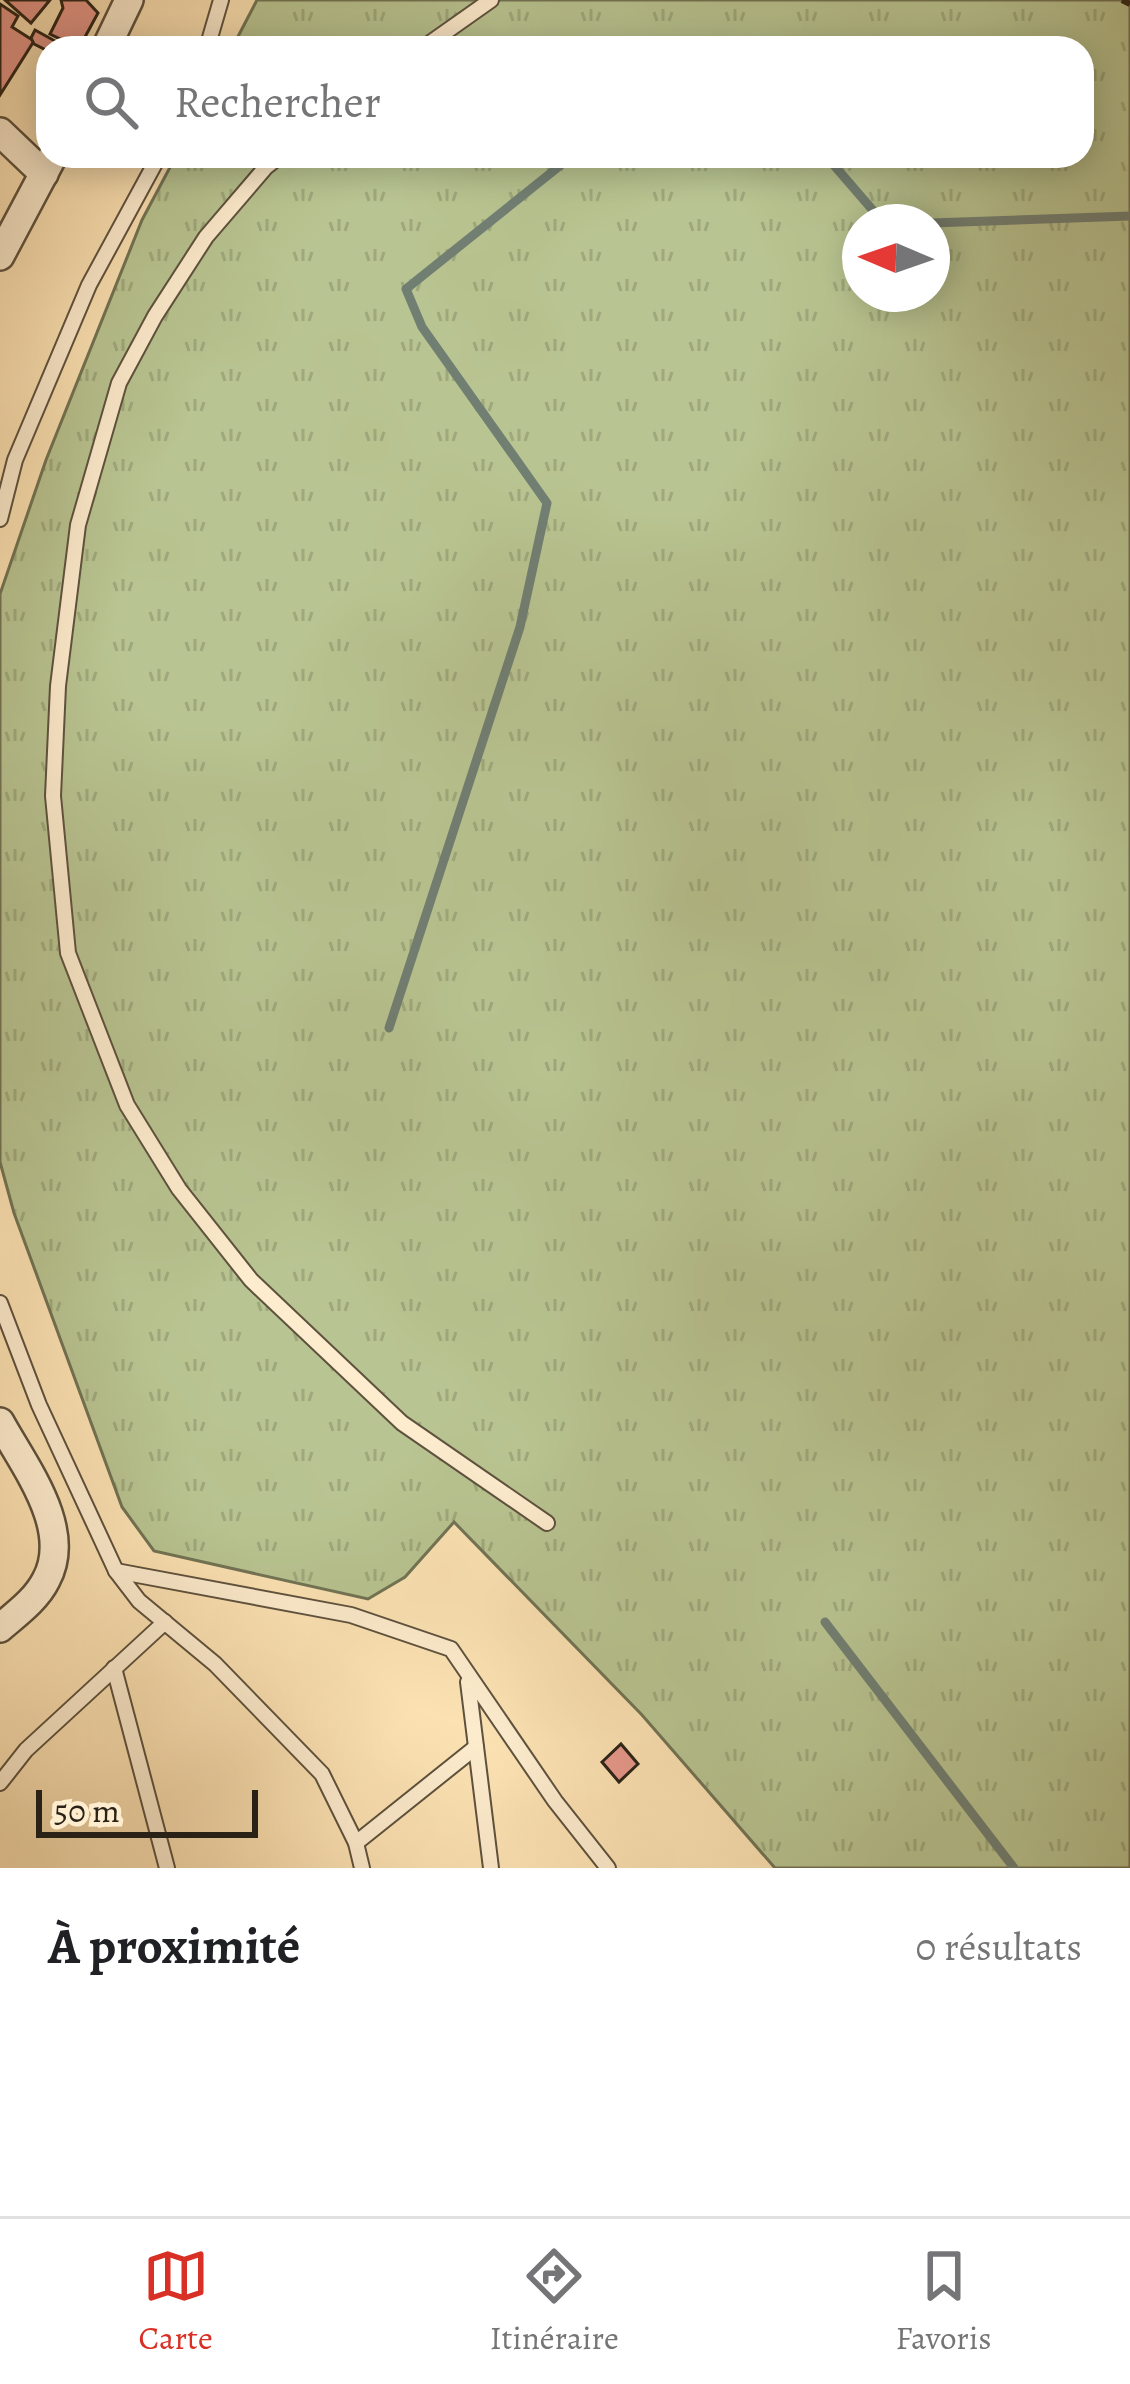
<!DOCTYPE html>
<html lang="fr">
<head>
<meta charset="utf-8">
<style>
	:root { --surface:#fff; --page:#f6f6f6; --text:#202124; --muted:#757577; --line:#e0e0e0; --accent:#d93025 }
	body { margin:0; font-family:Alegreya,serif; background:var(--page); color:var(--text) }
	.compass { position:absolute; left:842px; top:204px; width:108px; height:108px; border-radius:50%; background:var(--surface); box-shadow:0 6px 30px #0003; rotate:272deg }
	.scale { position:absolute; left:36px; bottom:30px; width:222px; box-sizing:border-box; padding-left:12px; border:6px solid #2a2217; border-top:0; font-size:33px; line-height:42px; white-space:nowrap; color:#2a2217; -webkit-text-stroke:9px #fdecce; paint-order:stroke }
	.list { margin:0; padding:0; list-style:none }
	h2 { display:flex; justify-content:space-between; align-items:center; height:156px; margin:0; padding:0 48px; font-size:51px }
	h2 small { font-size:39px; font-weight:400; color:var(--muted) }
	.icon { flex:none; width:66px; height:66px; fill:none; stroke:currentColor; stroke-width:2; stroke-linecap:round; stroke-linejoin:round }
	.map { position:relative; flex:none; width:1130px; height:1868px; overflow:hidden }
	.search { position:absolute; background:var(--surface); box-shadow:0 6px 30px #0003; left:36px; right:36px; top:36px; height:132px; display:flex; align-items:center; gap:30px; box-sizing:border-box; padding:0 42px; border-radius:36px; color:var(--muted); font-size:45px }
	.sheet { height:348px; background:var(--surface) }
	nav { display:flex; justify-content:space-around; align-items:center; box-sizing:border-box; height:168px; border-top:3px solid var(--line); background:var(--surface); font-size:33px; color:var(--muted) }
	nav a { display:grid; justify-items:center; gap:6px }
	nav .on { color:var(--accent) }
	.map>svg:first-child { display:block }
	.grass { fill:url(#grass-tufts); stroke:#717354; stroke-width:3; fill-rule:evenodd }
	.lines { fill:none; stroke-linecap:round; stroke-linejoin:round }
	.stream { stroke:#717f73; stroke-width:9 }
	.building { fill:#e7988b; stroke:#2a2217; stroke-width:3 }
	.service-casing { stroke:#5e523e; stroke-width:18 }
	.minor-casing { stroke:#5e523e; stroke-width:32 }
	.path { stroke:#2a2217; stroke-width:6; stroke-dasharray:9 6; stroke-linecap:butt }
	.service { stroke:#fdecce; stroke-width:14 }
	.minor { stroke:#fdecce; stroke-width:27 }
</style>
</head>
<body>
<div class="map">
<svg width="1130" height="1868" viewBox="0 0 1130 1868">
	<defs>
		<pattern id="grass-tufts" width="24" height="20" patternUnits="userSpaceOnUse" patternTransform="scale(3)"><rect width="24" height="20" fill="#b8c491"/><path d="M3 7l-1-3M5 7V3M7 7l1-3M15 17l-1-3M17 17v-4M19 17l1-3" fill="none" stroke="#9ea87c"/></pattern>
	</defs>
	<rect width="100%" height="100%" fill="#fce2b3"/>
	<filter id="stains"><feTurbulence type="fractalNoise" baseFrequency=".00167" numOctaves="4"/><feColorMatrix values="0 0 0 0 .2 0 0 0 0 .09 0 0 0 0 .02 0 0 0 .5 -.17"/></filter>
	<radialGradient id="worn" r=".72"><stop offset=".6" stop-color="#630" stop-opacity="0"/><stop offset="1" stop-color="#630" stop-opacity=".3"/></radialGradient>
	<path class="grass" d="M257 0H1130V1868H775L642 1715 454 1522 405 1577 368 1599 154 1551 122 1507 14 1213 0 1162V594L46 460 142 220 176 156H1082V48H232ZM860 222H932V294H860Z"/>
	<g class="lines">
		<g class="stream">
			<polyline points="826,156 883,222"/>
			<polyline points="932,223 1130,216"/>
			<polyline points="389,1028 520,627 547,503 422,327 406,289 572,156"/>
			<polyline points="825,1622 1014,1868"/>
		</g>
	</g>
	<g class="building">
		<polygon points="5,0 50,0 31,23"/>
		<polygon points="61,0 86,0 98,13 79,48 50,34 63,8"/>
		<polygon points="0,4 18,16 12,27 34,41 0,95"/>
		<polygon points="35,30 64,46 63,48 48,48 48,51 34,44 31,38"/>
		<polygon points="621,1744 638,1764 619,1782 602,1762"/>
	</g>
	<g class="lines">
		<defs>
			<g id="service">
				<polyline points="207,48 221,0"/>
				<polyline points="423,48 491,0"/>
				<polyline points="280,156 266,167 206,237 155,316 119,383 78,525 58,686 53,796 68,953 127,1105 179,1189 251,1280 402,1423 547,1523"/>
				<polyline points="0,519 15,460 89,285 159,156"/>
				<polyline points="0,1303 39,1405 116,1571 139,1601 215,1664 322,1774 356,1843 362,1868"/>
				<polyline points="116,1571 351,1615 451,1649 555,1801 608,1868"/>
				<polyline points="114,1668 167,1868"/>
				<polyline points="468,1682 491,1868"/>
				<polyline points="0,1783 26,1750 165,1622"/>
				<polyline points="356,1843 476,1747"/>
			</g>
			<g id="minor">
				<polyline points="106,48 129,0"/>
				<polyline points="0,132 44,174"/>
				<polyline points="0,256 53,156"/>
				<path d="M0 1422C24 1466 74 1529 46 1580 36 1600 16 1614 0 1628"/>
			</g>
		</defs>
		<use href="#service" class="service-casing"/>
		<use href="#minor" class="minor-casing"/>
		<polyline class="path" points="1122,0 1130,4"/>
		<use href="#service" class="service"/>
		<use href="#minor" class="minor"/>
	</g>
	<rect width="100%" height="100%" filter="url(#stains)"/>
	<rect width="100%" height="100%" fill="url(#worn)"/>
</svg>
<svg class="compass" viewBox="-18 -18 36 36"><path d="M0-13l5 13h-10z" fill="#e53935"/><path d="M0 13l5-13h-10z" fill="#757577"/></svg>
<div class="scale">50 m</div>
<div class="search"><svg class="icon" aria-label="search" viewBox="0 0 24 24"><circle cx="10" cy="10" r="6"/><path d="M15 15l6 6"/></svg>Rechercher</div>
</div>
<section class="sheet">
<h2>À proximité<small>0 résultats</small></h2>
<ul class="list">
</ul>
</section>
<nav>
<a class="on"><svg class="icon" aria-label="map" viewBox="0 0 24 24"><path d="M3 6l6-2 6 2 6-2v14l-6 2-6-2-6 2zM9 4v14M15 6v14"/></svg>Carte</a>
<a><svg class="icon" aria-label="directions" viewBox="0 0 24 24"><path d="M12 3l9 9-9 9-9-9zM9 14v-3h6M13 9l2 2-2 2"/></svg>Itinéraire</a>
<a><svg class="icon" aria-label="saved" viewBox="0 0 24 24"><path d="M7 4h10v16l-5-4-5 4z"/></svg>Favoris</a>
</nav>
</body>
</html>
